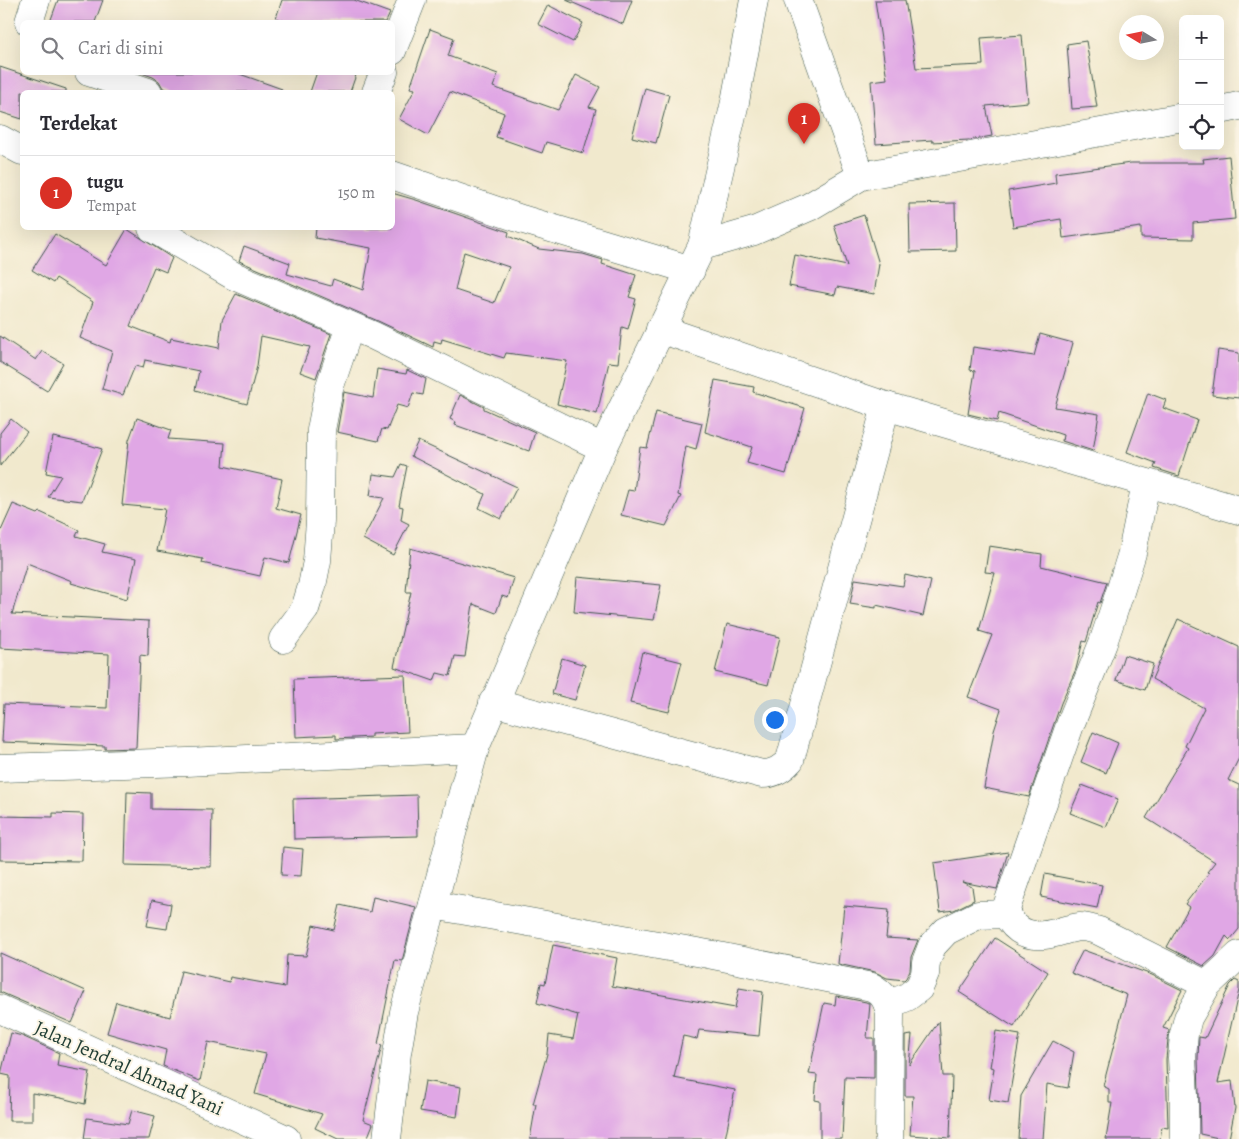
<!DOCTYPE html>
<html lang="id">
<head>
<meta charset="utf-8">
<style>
	:root { --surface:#fff; --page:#f2f2f3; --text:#2b2b33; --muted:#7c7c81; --line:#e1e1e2; --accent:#d93025 }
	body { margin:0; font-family:Alegreya,serif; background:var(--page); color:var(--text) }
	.controls { position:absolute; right:15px; top:15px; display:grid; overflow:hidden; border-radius:8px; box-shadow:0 5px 20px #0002 }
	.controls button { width:45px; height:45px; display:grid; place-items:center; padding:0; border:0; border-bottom:1px solid var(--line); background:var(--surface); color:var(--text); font:25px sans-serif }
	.compass { position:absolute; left:1119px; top:15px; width:45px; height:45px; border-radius:50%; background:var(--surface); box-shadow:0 5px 20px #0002; rotate:280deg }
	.you { position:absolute; left:774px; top:719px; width:18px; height:18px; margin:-12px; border:4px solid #fff; border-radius:50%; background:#1a73e8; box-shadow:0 0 0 8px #1a73e833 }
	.badge { display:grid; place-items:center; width:32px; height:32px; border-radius:50%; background:var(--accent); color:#fff; font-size:16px; font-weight:700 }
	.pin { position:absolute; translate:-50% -41px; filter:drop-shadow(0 1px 2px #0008) }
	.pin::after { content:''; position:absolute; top:26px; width:18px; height:15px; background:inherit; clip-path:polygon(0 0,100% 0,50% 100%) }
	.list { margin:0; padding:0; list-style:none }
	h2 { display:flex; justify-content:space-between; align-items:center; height:65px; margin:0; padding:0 20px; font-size:21px }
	h2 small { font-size:16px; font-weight:400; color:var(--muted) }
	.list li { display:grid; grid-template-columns:32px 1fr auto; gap:15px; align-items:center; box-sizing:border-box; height:75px; padding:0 20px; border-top:1px solid var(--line) }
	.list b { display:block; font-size:19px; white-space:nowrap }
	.list p { margin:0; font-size:16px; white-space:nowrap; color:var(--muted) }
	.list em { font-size:16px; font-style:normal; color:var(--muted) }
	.icon { flex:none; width:28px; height:28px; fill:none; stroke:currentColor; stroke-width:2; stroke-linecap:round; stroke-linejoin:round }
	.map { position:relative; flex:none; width:1239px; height:1139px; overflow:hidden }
	.search { position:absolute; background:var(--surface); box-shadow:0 5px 20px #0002; left:20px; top:20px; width:375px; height:55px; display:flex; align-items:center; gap:12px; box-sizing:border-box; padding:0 18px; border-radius:8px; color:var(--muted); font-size:19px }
	.panel { position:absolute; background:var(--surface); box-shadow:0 5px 20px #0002; left:20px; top:90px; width:375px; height:140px; border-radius:8px }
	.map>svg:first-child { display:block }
	.building { fill:#e0a7e5; fill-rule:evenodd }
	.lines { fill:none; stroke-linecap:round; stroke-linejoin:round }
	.minor-casing { stroke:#3e574b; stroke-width:29 }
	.minor { stroke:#fff; stroke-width:28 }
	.labels { text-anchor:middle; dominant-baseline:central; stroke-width:4; stroke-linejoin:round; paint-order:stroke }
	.street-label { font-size:20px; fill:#1f3d34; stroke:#fcf5e5 }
</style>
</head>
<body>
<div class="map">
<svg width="1239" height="1139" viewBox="0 0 1239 1139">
	<rect width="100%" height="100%" fill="#fcf5e5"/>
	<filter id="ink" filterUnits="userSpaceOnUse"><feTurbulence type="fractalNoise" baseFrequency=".02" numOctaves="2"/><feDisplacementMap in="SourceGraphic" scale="10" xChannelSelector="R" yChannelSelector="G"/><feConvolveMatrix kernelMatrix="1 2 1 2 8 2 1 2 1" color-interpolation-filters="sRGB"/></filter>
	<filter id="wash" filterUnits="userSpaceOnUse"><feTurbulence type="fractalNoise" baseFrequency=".0096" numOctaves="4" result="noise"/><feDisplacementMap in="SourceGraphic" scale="20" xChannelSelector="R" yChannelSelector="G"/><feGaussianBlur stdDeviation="1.12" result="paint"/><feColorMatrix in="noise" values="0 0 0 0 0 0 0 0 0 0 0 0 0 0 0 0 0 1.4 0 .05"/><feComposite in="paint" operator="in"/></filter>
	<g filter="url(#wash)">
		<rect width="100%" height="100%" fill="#f1e9cd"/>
		<g id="blocks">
			<g class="building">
				<polygon points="58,0 103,0 95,22 50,22"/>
				<polygon points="282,0 354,0 390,13 386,22 288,22 276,18"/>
				<polygon points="566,0 632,0 623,24"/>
				<polygon points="875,0 905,0 916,68 983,65 981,38 1022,35 1028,102 986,106 992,136 969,140 932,142 932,140 876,144 871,81 887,79"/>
				<polygon points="548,5 583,23 573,42 538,24"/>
				<polygon points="430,29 454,38 448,56 498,74 493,87 558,110 576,75 600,87 589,107 596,109 583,153 546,142 542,153 496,137 504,113 450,92 428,135 399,119 415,89 410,88"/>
				<polygon points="1086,41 1097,107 1072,109 1067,44"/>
				<polygon points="0,67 66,89 66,92 22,92 22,119 0,112"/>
				<polygon points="139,72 234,72 282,89 282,92 175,92 163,88 159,81 153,77"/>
				<polygon points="317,72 357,72 350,92 310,92"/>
				<polygon points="645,88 669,95 656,143 632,137"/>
				<polygon points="1229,156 1235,219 1193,223 1193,239 1141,238 1141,227 1063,238 1061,219 1013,227 1008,191 1056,183 1055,173 1131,163 1204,163 1203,159"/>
				<path d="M392 193 416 200 509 232 508 236 539 249 583 254 603 260 602 264 636 275 629 297 636 299 628 329 622 327 618 363 609 362 597 414 557 404 567 361 506 353 504 358 442 339 441 343 434 341 433 347 378 321 239 261 244 246 290 263 287 274 331 286 333 279 363 290 371 248 315 238 316 228H392ZM464 252 509 267 494 303 455 290Z"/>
				<polygon points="955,203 956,251 910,252 909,204"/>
				<polygon points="864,215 879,264 874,294 837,287 835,295 789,286 795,255 847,266 834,225"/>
				<polygon points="127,229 172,258 166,272 154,267 130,326 170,342 171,338 219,348 222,320 236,294 331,334 316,378 300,372 310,347 261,336 257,366 247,404 195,390 199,371 145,360 143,368 135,366 123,395 102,389 112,351 80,338 93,302 56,278 53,283 32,270 55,234 106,265"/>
				<polygon points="1040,334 1073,343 1055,407 1099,414 1093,451 1062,441 1063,435 999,413 997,421 968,414 975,371 970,370 973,347 1034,356"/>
				<polygon points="0,336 36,360 42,351 63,363 47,391 0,362"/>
				<polygon points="1218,350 1239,353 1239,398 1212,395"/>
				<polygon points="377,369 406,374 407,370 426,379 423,395 413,393 408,408 397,405 387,430 382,429 378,441 337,432 344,392 373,398"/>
				<polygon points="715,380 754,387 753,392 805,408 786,474 747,463 752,447 705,432"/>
				<polygon points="1148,393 1166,400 1163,408 1197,420 1179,476 1154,468 1156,463 1127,452"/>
				<polygon points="460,395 484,407 484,409 535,432 529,451 455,425 456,422 450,419"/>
				<polygon points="656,412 702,423 696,449 686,446 678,495 681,496 666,526 621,515 628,490 634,491 640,447 647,448"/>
				<polygon points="137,418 171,430 168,439 225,443 223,466 282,479 276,508 301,515 289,563 265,557 260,576 202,563 203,559 157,551 165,509 122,505 129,440"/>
				<polygon points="11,419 27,432 0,466 0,433"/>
				<polygon points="53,437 86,444 102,449 82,501 48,497 61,476 46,473"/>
				<polygon points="418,441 517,487 501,519 479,508 485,494 411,456"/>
				<polygon points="401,464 407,466 399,506 403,507 401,520 409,524 393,555 363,539 384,498 370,496 373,474 395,477"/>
				<polygon points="13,504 38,514 40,512 79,530 76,536 105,544 102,552 136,559 127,599 71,583 72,581 27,563 12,614 149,621 148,656 140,655 136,748 105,749 105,746 2,742 4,704 107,708 109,654 0,648 0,533"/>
				<polygon points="989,546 1042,554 1041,566 1107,582 1100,603 1098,602 1086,642 1083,641 1076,669 1061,703 1029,797 984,788 994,731 1001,709 968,697 992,635 979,631 995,573 985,572"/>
				<polygon points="410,548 514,578 508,598 502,596 496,613 473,604 465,657 455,656 450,676 437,673 434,681 394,667 411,592 406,592"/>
				<polygon points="905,575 931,581 923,616 876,605 876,608 850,604 855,579 903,586"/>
				<polygon points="577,577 661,585 654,620 574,612"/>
				<polygon points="1178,619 1239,647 1239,758 1228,780 1239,785 1239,929 1230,940 1226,936 1215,956 1204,966 1167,947 1189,907 1185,904 1209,873 1207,872 1215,862 1146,818 1188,748 1185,746 1204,708 1152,679"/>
				<polygon points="727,624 780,637 768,685 715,672"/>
				<polygon points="642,652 682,662 669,712 630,703"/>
				<polygon points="1124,655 1153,664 1145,690 1116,680"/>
				<polygon points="562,658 585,665 575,700 552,694"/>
				<polygon points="405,675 408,732 371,734 371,737 336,739 336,735 296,737 294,679"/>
				<polygon points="1093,732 1118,743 1106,773 1081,762"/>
				<polygon points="1082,785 1118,799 1106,827 1070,813"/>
				<polygon points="127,792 151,793 151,809 212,810 211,867 125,865"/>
				<polygon points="417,795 418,836 294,839 293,799"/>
				<polygon points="53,813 83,814 82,861 0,860 0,816 53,817"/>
				<polygon points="283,847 303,849 301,876 281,875"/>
				<polygon points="1008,852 997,889 962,882 972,887 974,900 954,910 940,912 934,863"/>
				<polygon points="1045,874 1102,885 1097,908 1041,897"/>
				<polygon points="373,897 416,907 402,961 395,960 378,1044 382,1045 363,1120 373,1124 367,1139 338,1139 315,1128 322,1114 255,1094 266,1054 208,1042 200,1081 163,1066 166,1050 107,1033 116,1002 170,1017 181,971 229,982 230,977 285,987 287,955 306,956 313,925 334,930 340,905 370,912"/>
				<polygon points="152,900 171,904 167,929 147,926"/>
				<polygon points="844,906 889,910 886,938 918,940 911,957 910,970 906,978 904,980 887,978 875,972 838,964"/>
				<polygon points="995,938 1048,972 1014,1027 959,992"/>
				<polygon points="553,945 617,958 612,986 735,1008 739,988 763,992 759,1036 699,1030 697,1039 683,1036 674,1078 735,1090 725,1139 530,1139 536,1104 533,1104 547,1054 549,1035 573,1039 578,1015 537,1003 541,983 545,984"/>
				<polygon points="1083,950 1152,975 1182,990 1163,1028 1169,1030 1166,1059 1168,1128 1162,1127 1160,1139 1106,1139 1112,1103 1109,1103 1109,1089 1103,1086 1127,995 1071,973"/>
				<polygon points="0,953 86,991 72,1023 0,992"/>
				<polygon points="1235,980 1239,982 1239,990 1218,1083 1232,1081 1235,1108 1229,1139 1223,1139 1200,1134 1198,1058 1199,1037 1205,1038 1230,985"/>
				<polygon points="836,996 866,1002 870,1004 867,1038 874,1038 874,1078 845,1077 842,1139 820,1139 820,1101 815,1100 817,1075 809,1074 824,1003 835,1005"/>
				<polygon points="939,1021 943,1076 952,1076 950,1138 910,1135 913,1096 905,1096 905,1036 912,1035 909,1065"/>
				<polygon points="996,1031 1020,1035 1008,1103 989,1100 994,1068 990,1067"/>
				<polygon points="11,1033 22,1036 59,1053 57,1066 90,1072 85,1104 61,1098 32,1093 32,1121 9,1121 10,1076 1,1074"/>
				<polygon points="1053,1041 1074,1052 1068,1088 1047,1084 1043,1139 1018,1139 1021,1096"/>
				<polygon points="425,1081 461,1087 457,1117 420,1111"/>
				<polygon points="132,1110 155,1116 149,1139 84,1139 87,1118 128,1124"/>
			</g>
		</g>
	</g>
	<g filter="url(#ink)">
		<use href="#blocks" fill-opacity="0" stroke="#3e574b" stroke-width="1"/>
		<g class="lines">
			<defs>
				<g id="minor">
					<polyline points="798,0 861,176"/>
					<polyline points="29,22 36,0"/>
					<polyline points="392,51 412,0"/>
					<polyline points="89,72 148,92"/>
					<polyline points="376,92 384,72"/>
					<polyline points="1220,110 1239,106"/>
					<polyline points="0,139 22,151"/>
					<polyline points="392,175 521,219 691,270"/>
					<polyline points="152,228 234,276 372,335 603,448"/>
					<polyline points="702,246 754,231 809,207 861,176 1183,117"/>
					<polyline points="660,329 886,406 1239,510"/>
					<path d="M1146 483 1132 553 1119 595 1103 643 1070 725 1006 909C1010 927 1024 937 1044 935 1056 934 1068 928 1080 927 1086 927 1093 929 1099 931L1207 985"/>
					<polyline points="283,639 305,609 312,586 317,561 320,521 321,430 329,389 350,326"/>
					<path d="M493 702 762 774C774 774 782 769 790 760L886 406"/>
					<polyline points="0,768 187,762 475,748"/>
					<path d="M433 905 708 954 872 987C884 994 887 1000 890 1013L889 1139"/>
					<polyline points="888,1005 907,997 919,988 925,974 926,962 932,946 946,931 978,915 1007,914"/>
					<polyline points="0,1009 286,1139"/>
					<polyline points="387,1139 397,1053 404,1012 475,748 603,448 702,246 735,102 754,0"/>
					<polyline points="1184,1139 1184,1095 1182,1058 1184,1034 1188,1018 1207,985 1239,955"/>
				</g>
			</defs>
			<use href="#minor" class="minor-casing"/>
			<use href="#minor" class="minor"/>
		</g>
	</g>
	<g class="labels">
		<g class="street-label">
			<text transform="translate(129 1068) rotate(24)">Jalan Jendral Ahmad Yani</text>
		</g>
	</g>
</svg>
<div class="controls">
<button>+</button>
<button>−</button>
<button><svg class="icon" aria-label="locate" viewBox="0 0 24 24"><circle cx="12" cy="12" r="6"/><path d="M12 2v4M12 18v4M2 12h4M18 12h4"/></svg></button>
</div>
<svg class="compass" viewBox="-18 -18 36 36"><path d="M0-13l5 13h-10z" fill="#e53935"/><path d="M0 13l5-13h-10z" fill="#7c7c81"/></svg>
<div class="you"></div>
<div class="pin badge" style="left:804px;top:144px">1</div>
<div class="search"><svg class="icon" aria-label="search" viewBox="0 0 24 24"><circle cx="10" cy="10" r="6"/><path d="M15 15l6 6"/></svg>Cari di sini</div>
<section class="panel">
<h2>Terdekat<small></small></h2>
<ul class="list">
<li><span class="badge">1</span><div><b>tugu</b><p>Tempat</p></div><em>150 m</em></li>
</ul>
</section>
</div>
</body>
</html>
